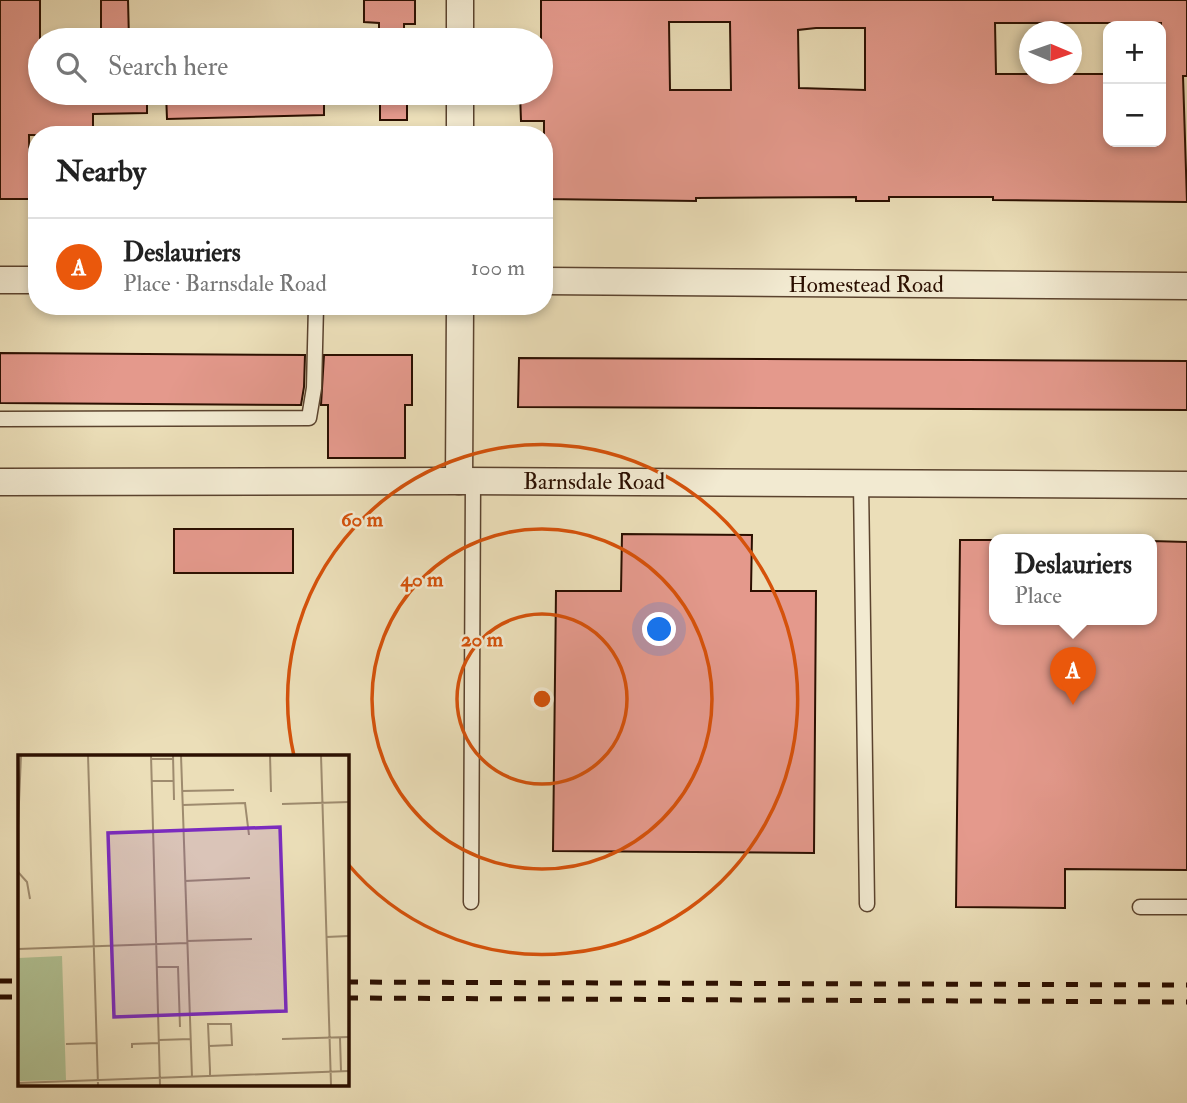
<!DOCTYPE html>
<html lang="en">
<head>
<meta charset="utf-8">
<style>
	:root { --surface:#fff; --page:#f2f2f2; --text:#222; --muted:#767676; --line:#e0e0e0; --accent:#ea580c }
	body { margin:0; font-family:"IM FELL Double Pica",serif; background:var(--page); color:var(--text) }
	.controls { position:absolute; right:21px; top:21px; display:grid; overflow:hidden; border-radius:14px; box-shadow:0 4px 10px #0003 }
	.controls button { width:63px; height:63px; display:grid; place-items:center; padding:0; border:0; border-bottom:2px solid var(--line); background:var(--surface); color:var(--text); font:35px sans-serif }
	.compass { position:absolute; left:1019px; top:21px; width:63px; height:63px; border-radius:50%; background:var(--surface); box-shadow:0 4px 10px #0003; rotate:92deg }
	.you { position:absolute; left:660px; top:630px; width:24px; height:24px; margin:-18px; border:5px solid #fff; border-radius:50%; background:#1a73e8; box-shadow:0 0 0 10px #1a73e833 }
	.badge { display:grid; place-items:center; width:46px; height:46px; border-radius:50%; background:var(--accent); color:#fff; font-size:23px; font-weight:700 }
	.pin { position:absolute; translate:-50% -58px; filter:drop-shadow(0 2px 4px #0008) }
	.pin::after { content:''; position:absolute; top:37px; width:24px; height:21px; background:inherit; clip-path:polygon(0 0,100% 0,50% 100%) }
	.popup { position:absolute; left:989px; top:534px; width:168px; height:91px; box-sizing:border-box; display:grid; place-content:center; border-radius:14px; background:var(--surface); filter:drop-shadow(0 2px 5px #0005); font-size:23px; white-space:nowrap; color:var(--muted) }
	.popup b { font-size:26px; color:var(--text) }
	.popup::after { content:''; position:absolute; left:50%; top:100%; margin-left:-14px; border:14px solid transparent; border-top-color:var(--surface) }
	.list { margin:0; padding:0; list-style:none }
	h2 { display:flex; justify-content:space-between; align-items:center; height:91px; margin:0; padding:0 28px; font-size:30px }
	h2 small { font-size:23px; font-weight:400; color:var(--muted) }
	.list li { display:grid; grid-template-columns:46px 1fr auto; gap:21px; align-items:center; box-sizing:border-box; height:98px; padding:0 28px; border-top:2px solid var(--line) }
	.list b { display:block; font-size:26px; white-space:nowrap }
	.list p { margin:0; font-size:23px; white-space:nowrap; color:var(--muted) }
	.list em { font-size:23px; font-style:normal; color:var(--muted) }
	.icon { flex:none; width:38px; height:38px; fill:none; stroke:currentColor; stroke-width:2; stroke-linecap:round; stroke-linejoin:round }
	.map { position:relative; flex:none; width:1187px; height:1103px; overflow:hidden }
	.search { position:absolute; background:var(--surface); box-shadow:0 4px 10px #0003; left:28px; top:28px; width:525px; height:77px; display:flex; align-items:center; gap:18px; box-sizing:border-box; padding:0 24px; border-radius:38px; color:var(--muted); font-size:26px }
	.panel { position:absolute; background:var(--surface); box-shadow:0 4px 10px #0003; left:28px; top:126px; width:525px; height:189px; border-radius:28px }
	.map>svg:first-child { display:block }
	.building { fill:#e4998c; stroke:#2b0f00; stroke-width:2; fill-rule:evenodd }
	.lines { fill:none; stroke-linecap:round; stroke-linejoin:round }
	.service-casing { stroke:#5b432e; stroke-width:17 }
	.minor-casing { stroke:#5b432e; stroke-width:29 }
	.service { stroke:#f2ead1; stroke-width:14 }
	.minor { stroke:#f2ead1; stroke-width:26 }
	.rail { stroke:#2b0f00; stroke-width:5; stroke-dasharray:12 12; stroke-linecap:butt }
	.ring { fill:none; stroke:#d5520b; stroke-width:3.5 }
	.labels { text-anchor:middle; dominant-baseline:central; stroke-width:5; stroke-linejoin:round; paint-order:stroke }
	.street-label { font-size:23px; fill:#2b0f00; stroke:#f2ead1 }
	.inset-road { fill:none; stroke:#9e8b6e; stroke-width:2 }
	.view { fill:#7b2cbf; fill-opacity:0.15; stroke:#7b2cbf; stroke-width:3.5 }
	.inset-edge { fill:none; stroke:#2b0f00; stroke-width:3.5 }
	.centre { fill:#d5520b; stroke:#f2ead1; stroke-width:3.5 }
	.ring-label { font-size:21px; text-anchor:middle; font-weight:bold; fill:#d5520b; stroke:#f2ead1; stroke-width:5; stroke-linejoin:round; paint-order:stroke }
</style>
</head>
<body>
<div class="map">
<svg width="1187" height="1103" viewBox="0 0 1187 1103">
	<rect width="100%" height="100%" fill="#ebdeb8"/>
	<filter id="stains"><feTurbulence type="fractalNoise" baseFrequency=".00286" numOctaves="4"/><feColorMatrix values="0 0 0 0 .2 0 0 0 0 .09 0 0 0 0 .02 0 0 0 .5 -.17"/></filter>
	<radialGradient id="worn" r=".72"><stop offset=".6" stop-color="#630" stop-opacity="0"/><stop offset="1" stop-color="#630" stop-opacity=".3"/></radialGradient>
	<g class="building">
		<polygon points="0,0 40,0 40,93 147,93 147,113 93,114 93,135 29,135 30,199 0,199"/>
		<polygon points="101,0 128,0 129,40 101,40"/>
		<polygon points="364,0 415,0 415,24 404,24 404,40 379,40 379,23 364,22"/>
		<path d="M541 0H1187V76H1183L1187 202 993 200V197H889V201H856V197L696 198V201L544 199V121H521L520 93H541ZM669 22H730L731 90H670ZM995 23H1161V142H1108V74H996ZM816 28H865V90L799 88 798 30Z"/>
		<polygon points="166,93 324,93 324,115 167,119"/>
		<rect x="380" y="93" width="27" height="27"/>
		<polygon points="0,353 305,355 304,387 301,405 0,403"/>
		<polygon points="324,355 412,355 412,405 405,405 405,458 328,458 328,405 321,405"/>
		<polygon points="519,358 1187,361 1187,410 518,407"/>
		<rect x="174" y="529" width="119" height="44"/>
		<polygon points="622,534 752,535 751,591 816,591 814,853 553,851 556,591 621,591"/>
		<polygon points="960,540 994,540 994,619 1152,619 1152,541 1187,542 1187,870 1065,869 1065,908 956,907"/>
	</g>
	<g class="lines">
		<defs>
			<g id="service">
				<polyline points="0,419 309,418 314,388 316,306"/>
				<polyline points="861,483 867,904"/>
				<polyline points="471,902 473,481"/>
				<polyline points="1140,907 1187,907"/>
			</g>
			<g id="minor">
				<polyline points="460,0 460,40"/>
				<polyline points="460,93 460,135"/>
				<polyline points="0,280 37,280"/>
				<polyline points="544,281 1187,286"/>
				<polyline points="459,481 460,306"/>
				<polyline points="0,482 459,481 1187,485"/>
			</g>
		</defs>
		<use href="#service" class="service-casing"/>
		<use href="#minor" class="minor-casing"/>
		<use href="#service" class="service"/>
		<use href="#minor" class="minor"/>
		<g class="rail">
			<polyline points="0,981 19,981"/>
			<polyline points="346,982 1187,985"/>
			<polyline points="0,997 19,997"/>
			<polyline points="346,998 1187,1002"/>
		</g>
	</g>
	<g class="ring">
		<circle cx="542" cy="699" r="85"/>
		<circle cx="542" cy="699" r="170"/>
		<path d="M294 756A255 255 0 1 1 347 863"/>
	</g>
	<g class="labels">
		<g class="street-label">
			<text x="866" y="284">Homestead Road</text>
			<text x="594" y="481">Barnsdale Road</text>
		</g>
	</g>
	<g transform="translate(18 755)">
		<rect width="331" height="331" fill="#ebdeb8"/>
		<path d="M44 201 48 325 2 326 0 203Z" fill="#b1c294"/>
		<path class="inset-road" d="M70 0 80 330M133 0 142 330M155 0 156 45M163 0 174 322M252 0 253 37M303 0 313 330M133 4H155M133 26H155M164 36 216 35M264 49 331 47M165 50 227 48 231 80M0 71 3 0M0 117 9 127 12 144M167 126 232 123M308 182 331 181M169 186 234 184M0 194 169 188M138 212H160L162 272M322 283 323 316M264 284 331 282M141 285 173 284M48 289 79 288M191 291 214 290 213 269H190L192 315V321M114 293V289L141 288M0 328 331 316"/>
		<path class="view" d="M262 72 268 256 96 262 90 78Z"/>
		<rect width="331" height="331" class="inset-edge"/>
	</g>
	<circle cx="542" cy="699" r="10" class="centre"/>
	<g class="ring-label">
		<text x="362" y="526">60 m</text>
		<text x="422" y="586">40 m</text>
		<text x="482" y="646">20 m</text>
	</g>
	<rect width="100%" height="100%" filter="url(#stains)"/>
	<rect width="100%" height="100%" fill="url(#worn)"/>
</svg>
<div class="controls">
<button>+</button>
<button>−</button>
</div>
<svg class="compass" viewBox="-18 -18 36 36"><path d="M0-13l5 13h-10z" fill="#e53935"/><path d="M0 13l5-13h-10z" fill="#767676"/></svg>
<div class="you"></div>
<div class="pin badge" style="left:1073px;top:705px">A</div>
<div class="popup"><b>Deslauriers</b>Place</div>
<div class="search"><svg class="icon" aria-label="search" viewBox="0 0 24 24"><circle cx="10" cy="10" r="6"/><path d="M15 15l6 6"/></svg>Search here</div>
<section class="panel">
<h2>Nearby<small></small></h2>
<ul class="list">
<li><span class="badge">A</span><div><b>Deslauriers</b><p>Place · Barnsdale Road</p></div><em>100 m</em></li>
</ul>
</section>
</div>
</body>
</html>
